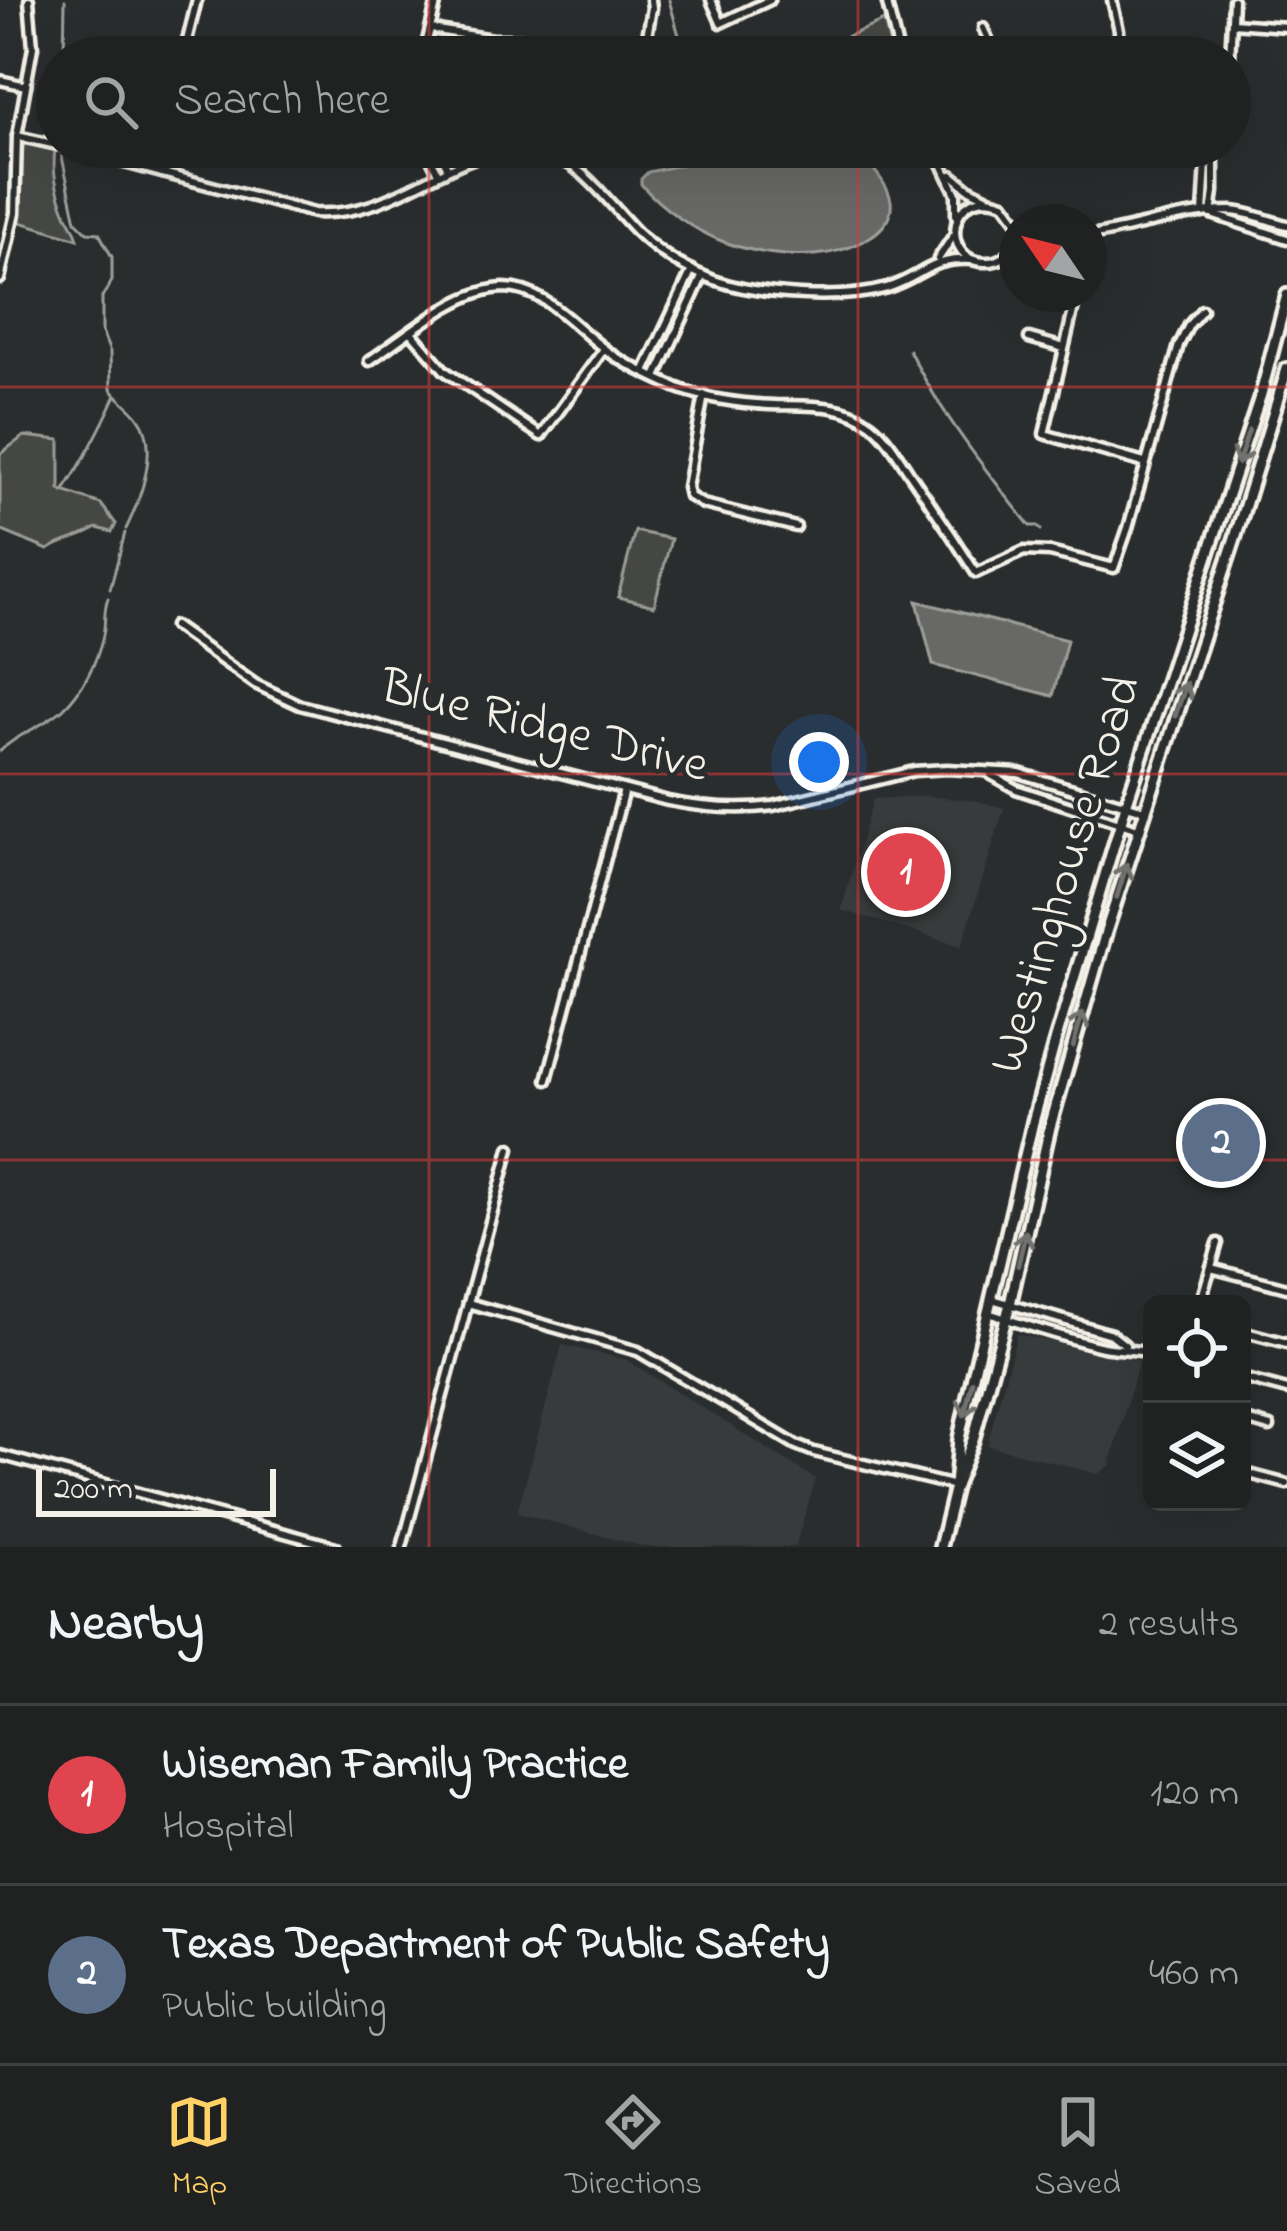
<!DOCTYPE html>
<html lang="en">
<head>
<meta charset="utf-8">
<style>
	:root { --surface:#202222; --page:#2d2f2f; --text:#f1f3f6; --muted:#a2a4a5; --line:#3d3f40; --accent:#ffd166 }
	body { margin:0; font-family:"Indie Flower",sans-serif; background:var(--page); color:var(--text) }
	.controls { position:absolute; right:36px; bottom:36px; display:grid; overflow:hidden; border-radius:18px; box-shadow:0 12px 48px #0002 }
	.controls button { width:108px; height:108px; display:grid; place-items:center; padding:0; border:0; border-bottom:3px solid var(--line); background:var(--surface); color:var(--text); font:60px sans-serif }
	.compass { position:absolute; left:999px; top:204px; width:108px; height:108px; border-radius:50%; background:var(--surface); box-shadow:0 12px 48px #0002; rotate:305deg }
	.scale { position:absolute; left:36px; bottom:30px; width:240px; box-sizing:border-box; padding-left:12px; border:6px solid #f4f1e8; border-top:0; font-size:33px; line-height:42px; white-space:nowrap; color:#f4f1e8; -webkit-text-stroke:9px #2a2d2e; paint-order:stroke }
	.you { position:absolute; left:819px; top:762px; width:42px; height:42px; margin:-30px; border:9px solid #fff; border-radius:50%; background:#1a73e8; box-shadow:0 0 0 18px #1a73e833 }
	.badge { display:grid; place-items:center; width:78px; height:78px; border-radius:50%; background:var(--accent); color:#fff; font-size:39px; font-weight:700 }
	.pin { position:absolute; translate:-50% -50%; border:6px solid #fff; box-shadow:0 3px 12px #0006 }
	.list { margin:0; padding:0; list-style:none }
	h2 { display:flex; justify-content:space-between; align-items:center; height:156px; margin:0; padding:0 48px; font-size:51px }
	h2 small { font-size:39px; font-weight:400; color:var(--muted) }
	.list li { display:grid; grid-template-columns:78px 1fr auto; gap:36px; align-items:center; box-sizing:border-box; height:180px; padding:0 48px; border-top:3px solid var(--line) }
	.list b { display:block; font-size:45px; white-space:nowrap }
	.list p { margin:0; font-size:39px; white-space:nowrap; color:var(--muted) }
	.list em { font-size:39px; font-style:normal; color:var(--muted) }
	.icon { flex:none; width:66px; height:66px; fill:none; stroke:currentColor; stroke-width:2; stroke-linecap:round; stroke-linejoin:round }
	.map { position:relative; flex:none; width:1287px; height:1547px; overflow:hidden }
	.search { position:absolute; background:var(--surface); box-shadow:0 12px 48px #0002; left:36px; right:36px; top:36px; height:132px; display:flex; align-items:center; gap:30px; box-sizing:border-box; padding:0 42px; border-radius:66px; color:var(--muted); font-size:45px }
	.sheet { height:516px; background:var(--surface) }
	nav { display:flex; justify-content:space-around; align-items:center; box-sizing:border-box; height:168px; border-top:3px solid var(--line); background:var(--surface); font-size:33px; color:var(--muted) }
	nav a { display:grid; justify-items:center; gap:6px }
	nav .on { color:var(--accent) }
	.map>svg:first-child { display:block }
	.built { fill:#373a3a }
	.green { fill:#444645; stroke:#9c9c96; stroke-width:3 }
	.water { fill:#676866; stroke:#9f9f9a; stroke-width:3 }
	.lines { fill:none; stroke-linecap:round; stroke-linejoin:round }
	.stream { stroke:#9f9f9a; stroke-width:3 }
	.street-casing { stroke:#f4f1e8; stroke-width:15 }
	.secondary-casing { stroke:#f4f1e8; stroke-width:18 }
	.street { stroke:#2a2d2e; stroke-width:6 }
	.secondary { stroke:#2a2d2e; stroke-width:9 }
	.oneway { stroke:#71726f }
	.grid { fill:none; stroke:#d93c3b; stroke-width:3; stroke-opacity:0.55 }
	.labels { text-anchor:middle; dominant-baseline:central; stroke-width:9; stroke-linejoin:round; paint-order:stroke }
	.street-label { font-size:51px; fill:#f4f1e8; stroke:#2a2d2e }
</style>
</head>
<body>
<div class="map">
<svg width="1287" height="1547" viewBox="0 0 1287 1547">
	<rect width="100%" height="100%" fill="#2a2d2e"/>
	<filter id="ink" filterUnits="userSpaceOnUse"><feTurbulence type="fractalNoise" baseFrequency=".00833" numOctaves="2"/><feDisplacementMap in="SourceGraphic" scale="24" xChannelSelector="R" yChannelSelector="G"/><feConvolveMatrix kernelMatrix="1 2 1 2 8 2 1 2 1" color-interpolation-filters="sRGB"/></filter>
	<g filter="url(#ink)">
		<g class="built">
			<polygon points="925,796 978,801 1004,808 962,946 841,910 873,799"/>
			<polygon points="1017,1334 1139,1361 1110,1466 1098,1474 987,1445"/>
			<polygon points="562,1345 625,1359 816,1479 795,1547 645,1547 517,1513"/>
		</g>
		<g class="green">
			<polygon points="884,21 893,57 812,57 809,52"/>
			<path d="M30 143 55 150C52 170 57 192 65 211 69 221 75 228 78 239L20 222 21 149 23 145Z"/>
			<path d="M24 436 60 440V490L101 504 116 524 112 532 97 528C80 539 64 539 48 550L0 530V454Z"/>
			<polygon points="635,531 671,539 654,606 618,597"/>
		</g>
		<g class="water">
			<path d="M737 147H856C867 163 888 182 891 201 895 236 842 253 815 255 785 257 752 252 724 242 695 231 661 208 641 184V179L648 172 720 156Z"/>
			<polygon points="917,601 1067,640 1053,696 933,665"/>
		</g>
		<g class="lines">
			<g class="stream">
				<polyline points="669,0 685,57"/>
				<polyline points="64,57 65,0"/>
				<path d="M62 157 76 221 87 232 99 233 112 257V281L102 297V332L110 352 111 389C119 400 130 406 138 417 161 446 140 500 126 529"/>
				<path d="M909 350C941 414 986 471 1030 526H1037L1041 530"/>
				<path d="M63 492C84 461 100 430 116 395"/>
				<polyline points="110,589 125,533"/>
				<path d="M0 751C18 733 45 726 63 709 82 691 98 661 103 635 106 622 103 610 108 598"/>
			</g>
			<defs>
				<g id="street">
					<polyline points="711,0 721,23 770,0"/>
					<polyline points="886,0 900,57"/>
					<polyline points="1112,0 1119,30 1119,57"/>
					<polyline points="1232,23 1287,27"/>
					<polyline points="983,28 996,57"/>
					<polyline points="431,29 492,39 570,39 644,53 652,8 651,0"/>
					<polyline points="186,50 212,57"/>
					<polyline points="183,57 197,0"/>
					<polyline points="423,57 437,0"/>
					<polyline points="1230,59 1233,0"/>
					<polyline points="0,80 26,86"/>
					<polyline points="17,136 57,145"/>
					<path d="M64 147 314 213C391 218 441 157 518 147"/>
					<polyline points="425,147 438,173"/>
					<polyline points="437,147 448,169"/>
					<path d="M521 147C580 155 598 192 636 231 658 253 685 269 714 280 759 296 841 301 887 288 923 277 930 257 973 260"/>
					<polyline points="934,147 956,194 956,216"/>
					<polyline points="1065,147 1089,151 1123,147"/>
					<polyline points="162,173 167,147"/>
					<polyline points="952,175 968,188 986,197"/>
					<polyline points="1203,213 1206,163 1214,147"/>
					<polyline points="1211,214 1214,192 1214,153"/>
					<polyline points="1214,215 1287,239"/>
					<path d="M1089 236C1137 229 1181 211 1231 211 1249 212 1270 221 1287 225"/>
					<path d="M1017 240C1011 253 1002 262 987 262 938 264 947 181 1004 203L1018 222"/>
					<polyline points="938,259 954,235"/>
					<polyline points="0,279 15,213 17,136 33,47 29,0"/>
					<polyline points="1077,294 1044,434 1144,463"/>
					<polyline points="411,332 445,371 541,436 604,349"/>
					<polyline points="1029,338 1064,348"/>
					<path d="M369 361C406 336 459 289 504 288 547 288 576 330 610 353 630 367 653 377 675 387 700 397 730 402 756 404 794 408 839 399 871 424 887 436 899 457 910 474 933 507 955 540 976 573L1024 551 1050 552 1114 568 1128 528 1179 345 1189 325 1202 310"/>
					<polyline points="644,372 692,270"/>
					<polyline points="656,377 702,277"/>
					<polyline points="704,395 687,487 689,496 703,504 796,527"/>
					<path d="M174 626 255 684 300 705 668 801C704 808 737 811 773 806L914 771 947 769 1019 773 1144 810"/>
					<polyline points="991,775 1016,789 1138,829"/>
					<polyline points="547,1080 624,790"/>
					<polyline points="1211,1268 1287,1288"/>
					<polyline points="992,1299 1111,1334 1125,1345"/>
					<polyline points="468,1303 638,1351 796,1445 814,1452 955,1486"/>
					<polyline points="1200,1304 1218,1243"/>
					<path d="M988 1313C1026 1325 1064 1338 1103 1347 1120 1350 1135 1349 1152 1353"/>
					<polyline points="1242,1331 1287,1343"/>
					<polyline points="1242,1378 1287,1390"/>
					<polyline points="1242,1419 1270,1427"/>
					<polyline points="0,1455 336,1547"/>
					<polyline points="1242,1472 1287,1484"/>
					<polyline points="402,1547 510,1148"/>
				</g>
				<g id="secondary">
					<polyline points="955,1486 959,1439 968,1397 1033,1122 1055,1042 1126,805 1261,394 1287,295"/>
					<polyline points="940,1547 955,1486 973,1440 1010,1304 1050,1127 1106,932 1235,538 1287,369"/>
				</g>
			</defs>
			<use href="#street" class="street-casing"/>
			<use href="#secondary" class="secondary-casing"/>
			<use href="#street" class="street"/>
			<use href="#secondary" class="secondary"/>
		</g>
		<defs><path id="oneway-shaft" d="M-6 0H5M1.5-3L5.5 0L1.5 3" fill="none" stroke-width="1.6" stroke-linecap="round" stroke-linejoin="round" transform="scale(3)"/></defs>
		<g class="oneway">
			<use href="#oneway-shaft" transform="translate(1243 448) rotate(108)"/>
			<use href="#oneway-shaft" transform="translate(1181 699) rotate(-71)"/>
			<use href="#oneway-shaft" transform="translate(1122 880) rotate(-73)"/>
			<use href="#oneway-shaft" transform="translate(1078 1029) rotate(-74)"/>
			<use href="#oneway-shaft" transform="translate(1022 1248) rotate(-77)"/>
			<use href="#oneway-shaft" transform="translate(968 1399) rotate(103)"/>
		</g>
	</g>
	<path class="grid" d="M429 0V57M858 0V57M429 147V1547M858 147V1547M0 387H1287M0 774H1287M0 1160H1287"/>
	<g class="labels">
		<g class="street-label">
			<text transform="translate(544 728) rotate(14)">Blue Ridge Drive</text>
			<text transform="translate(1067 875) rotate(-73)">Westinghouse Road</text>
		</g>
	</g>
</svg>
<div class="controls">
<button><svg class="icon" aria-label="locate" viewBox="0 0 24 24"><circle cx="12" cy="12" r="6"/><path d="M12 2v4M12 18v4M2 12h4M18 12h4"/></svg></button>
<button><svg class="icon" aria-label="layers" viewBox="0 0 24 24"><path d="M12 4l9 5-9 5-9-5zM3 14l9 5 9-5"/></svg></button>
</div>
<svg class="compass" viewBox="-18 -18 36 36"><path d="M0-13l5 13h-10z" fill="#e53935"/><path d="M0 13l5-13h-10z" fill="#a2a4a5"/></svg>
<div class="scale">200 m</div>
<div class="you"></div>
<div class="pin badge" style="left:906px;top:872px;background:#e0444e">1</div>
<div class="pin badge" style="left:1221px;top:1143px;background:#5c6f8a">2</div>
<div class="search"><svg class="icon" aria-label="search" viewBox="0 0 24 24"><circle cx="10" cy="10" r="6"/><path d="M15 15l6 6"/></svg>Search here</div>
</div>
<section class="sheet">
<h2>Nearby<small>2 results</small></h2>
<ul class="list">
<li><span class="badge" style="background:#e0444e">1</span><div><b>Wiseman Family Practice</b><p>Hospital</p></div><em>120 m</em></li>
<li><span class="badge" style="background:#5c6f8a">2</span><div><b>Texas Department of Public Safety</b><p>Public building</p></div><em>460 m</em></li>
</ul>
</section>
<nav>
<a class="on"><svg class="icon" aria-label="map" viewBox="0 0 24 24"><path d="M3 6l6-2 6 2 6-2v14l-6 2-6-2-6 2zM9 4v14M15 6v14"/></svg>Map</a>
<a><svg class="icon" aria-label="directions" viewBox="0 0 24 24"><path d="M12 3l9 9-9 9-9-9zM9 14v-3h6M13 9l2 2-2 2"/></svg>Directions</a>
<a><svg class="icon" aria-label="saved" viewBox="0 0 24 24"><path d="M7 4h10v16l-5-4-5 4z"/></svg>Saved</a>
</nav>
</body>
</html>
